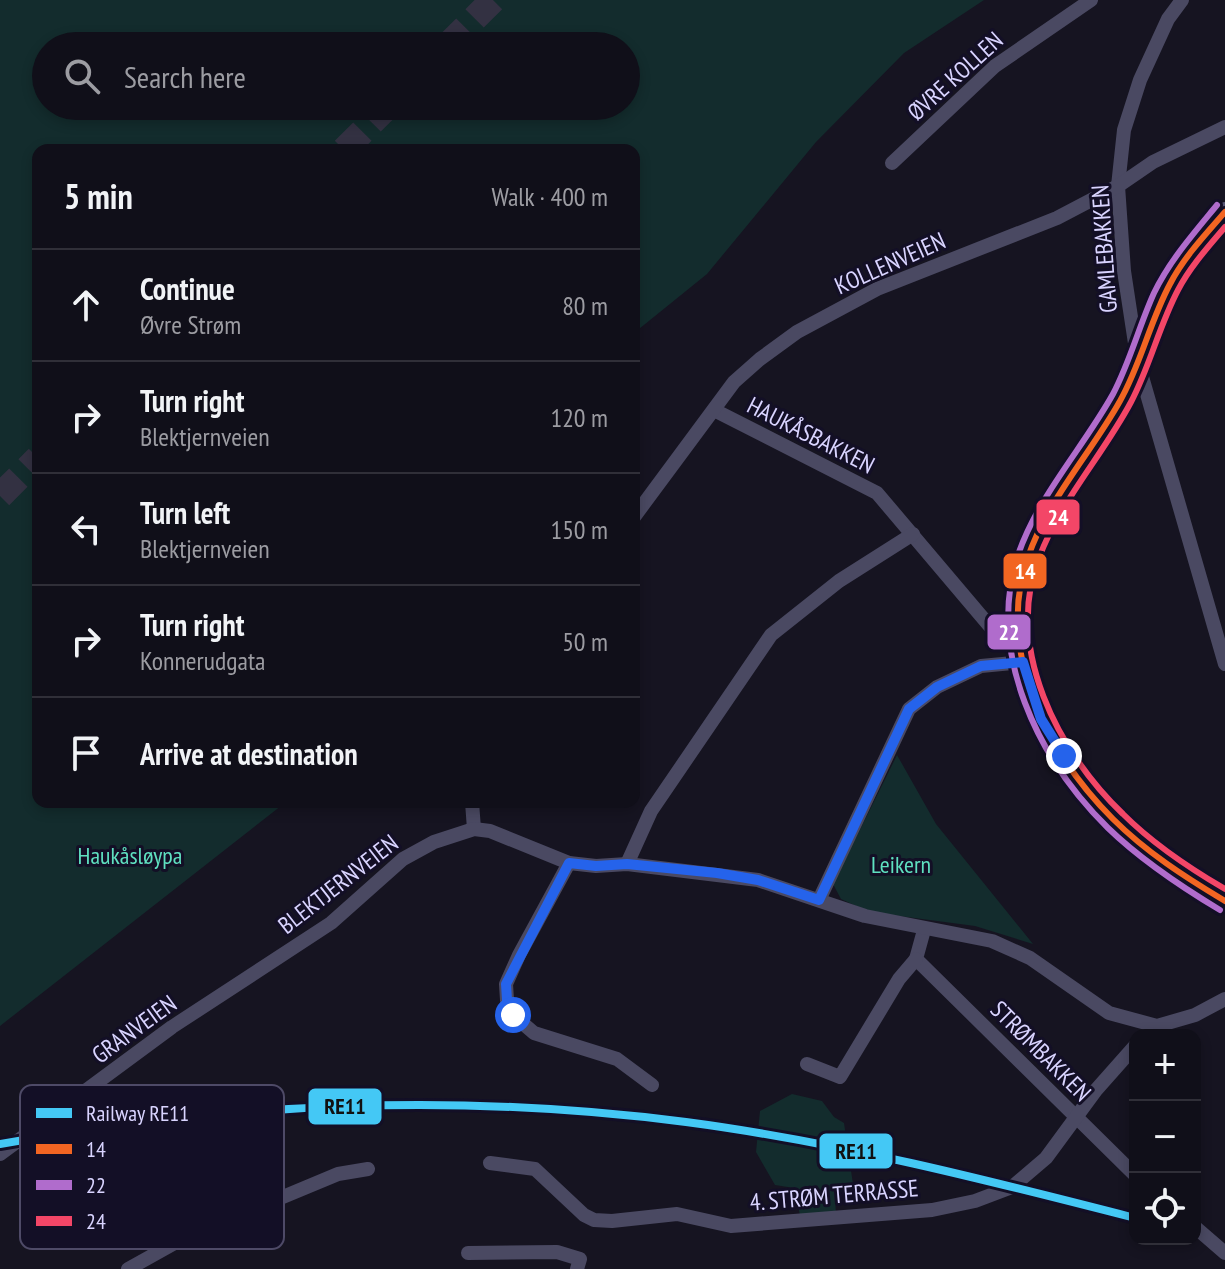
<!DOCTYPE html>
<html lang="en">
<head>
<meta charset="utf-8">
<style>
	:root { --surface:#100f19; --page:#191822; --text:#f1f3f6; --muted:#9c9ca2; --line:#302f38 }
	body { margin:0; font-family:"PT Sans Narrow",sans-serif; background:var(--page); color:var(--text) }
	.controls { position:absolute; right:24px; bottom:24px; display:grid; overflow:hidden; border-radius:16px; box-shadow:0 4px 12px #0003 }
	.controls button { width:72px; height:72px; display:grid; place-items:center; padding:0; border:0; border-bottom:2px solid var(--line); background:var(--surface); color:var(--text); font:40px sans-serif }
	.stop { position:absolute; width:24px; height:24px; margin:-18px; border:6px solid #2563eb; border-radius:50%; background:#fff }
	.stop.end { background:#2563eb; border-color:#fff; box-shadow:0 2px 8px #0008 }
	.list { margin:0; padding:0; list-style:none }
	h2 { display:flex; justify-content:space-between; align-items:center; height:104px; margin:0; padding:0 32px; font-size:34px }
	h2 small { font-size:26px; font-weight:400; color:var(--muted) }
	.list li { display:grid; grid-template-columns:52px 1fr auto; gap:24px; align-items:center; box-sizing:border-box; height:112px; padding:0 32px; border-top:2px solid var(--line) }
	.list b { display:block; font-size:30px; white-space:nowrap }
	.list p { margin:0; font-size:26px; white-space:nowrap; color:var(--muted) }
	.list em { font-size:26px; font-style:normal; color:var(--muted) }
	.icon { flex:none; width:44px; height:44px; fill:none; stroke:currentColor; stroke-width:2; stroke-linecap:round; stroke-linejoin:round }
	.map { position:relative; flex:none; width:1225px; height:1269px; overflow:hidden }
	.search { position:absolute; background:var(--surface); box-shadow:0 4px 12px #0003; left:32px; top:32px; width:608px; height:88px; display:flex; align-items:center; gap:20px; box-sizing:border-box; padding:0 28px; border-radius:44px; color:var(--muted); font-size:30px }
	.panel { position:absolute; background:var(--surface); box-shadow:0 4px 12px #0003; left:32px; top:144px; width:608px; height:664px; border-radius:16px }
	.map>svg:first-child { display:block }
	.green { fill:#132c2d; fill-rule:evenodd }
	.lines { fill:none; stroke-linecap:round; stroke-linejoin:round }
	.highway-tunnel { stroke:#333142; stroke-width:26; stroke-dasharray:26 13; stroke-linecap:butt }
	.street { stroke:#4a4962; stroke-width:14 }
	.secondary { stroke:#575674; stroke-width:20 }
	.bus-1-casing { stroke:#130f26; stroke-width:12 }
	.bus-2-casing { stroke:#130f26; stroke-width:12 }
	.bus-3-casing { stroke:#130f26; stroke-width:12 }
	.bus-1 { stroke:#f26522; stroke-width:6 }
	.bus-2 { stroke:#b06ccc; stroke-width:6 }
	.bus-3 { stroke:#f34667; stroke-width:6 }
	.rail-1-casing { stroke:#130f26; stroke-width:14 }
	.rail-1 { stroke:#44c8f5; stroke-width:8 }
	.route { stroke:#2563eb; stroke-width:10 }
	.labels { text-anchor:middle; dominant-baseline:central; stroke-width:6; stroke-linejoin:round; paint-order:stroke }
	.street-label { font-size:24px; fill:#d9d4ff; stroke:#130f26 }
	.park-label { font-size:24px; fill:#5fe0c0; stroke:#130f26 }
	.key { fill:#130f26; stroke:#4e4a67; stroke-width:2 }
	.key-label { font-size:22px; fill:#d9d4ff }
	.line-badge { stroke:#130f26; stroke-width:3 }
	.badge-label { font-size:22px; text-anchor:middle; font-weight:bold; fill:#fff }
	.pale-badge-label { font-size:22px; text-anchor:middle; font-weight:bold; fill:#111 }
</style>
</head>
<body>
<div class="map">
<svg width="1225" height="1269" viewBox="0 0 1225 1269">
	<rect width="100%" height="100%" fill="#161421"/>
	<g class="green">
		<path d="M0 0H984L904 53 816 142 707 274 634 333V150H38V802H286L0 1026ZM46 46H626V106H46Z"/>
		<polygon points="897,755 936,824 1033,944 975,926 869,912 841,899 833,884"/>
		<polygon points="792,1094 822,1101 834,1117 844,1123 854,1191 835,1193 836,1217 801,1220 794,1188 775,1185 756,1152 760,1111"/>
	</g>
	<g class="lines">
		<g class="highway-tunnel">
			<polyline points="447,46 493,0"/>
			<polyline points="344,150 388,106"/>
			<polyline points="0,496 38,458"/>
		</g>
		<g class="street">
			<polyline points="1182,0 1168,19 1140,80 1124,130 1118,186 1124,271 1138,363 1225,664"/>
			<polyline points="892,163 995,66 1091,0"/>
			<polyline points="714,410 877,493 993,630 1018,630"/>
			<polyline points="634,517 734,382 760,359 797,332 877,289 1057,218 1118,186 1153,162 1225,127"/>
			<polyline points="472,802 474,829"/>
			<polyline points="569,863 519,955 506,984 507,1000 513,1015 534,1033 617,1059 652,1085"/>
			<polyline points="627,864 651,811 771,635 839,581 913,534"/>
			<polyline points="819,900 909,709 937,687 981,666 1023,662"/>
			<polyline points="924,930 916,959 1135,1175"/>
			<polyline points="807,1064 840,1077 899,979 916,959"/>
			<polyline points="0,1154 172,1027 331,923 403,859 434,842 474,829 490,831 569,863 596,866 627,864 758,880 865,916 992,941 1030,958 1109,1013 1157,1026 1195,1015 1225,999"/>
			<polyline points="490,1163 535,1169 584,1215 594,1220 612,1221 677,1214 731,1226 932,1210 975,1201 1012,1187 1046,1158 1096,1090 1135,1046"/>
			<polyline points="1195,1227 1225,1253"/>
			<polyline points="468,1253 557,1252 580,1259 577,1269"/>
			<polyline points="128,1269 182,1239 338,1174 368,1169"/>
		</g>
		<path class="secondary" d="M1225 212C1205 235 1184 258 1170 284 1151 320 1142 360 1123 396 1094 451 1050 497 1028 557 998 637 1036 723 1085 787 1120 833 1175 872 1225 901"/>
		<defs>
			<path id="bus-1" d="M1225 212C1205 235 1184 257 1170 284 1150 321 1141 364 1120 401 1091 453 1048 499 1028 557 995 650 1047 753 1113 819 1146 852 1185 877 1225 901"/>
			<path id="bus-2" d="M1217 205C1194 233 1170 260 1154 293 1139 326 1130 362 1113 394 1083 448 1038 496 1018 555 986 653 1038 759 1108 828 1141 860 1180 886 1220 910"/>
			<path id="bus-3" d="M1225 227C1208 247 1190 267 1178 290 1159 326 1150 366 1131 402 1103 455 1060 501 1039 558 1004 648 1058 752 1123 814 1153 844 1189 868 1225 889"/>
		</defs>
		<use href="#bus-1" class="bus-1-casing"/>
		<use href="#bus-2" class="bus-2-casing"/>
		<use href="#bus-3" class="bus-3-casing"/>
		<use href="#bus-1" class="bus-1"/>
		<use href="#bus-2" class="bus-2"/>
		<use href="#bus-3" class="bus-3"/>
		<defs>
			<path id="rail-1" d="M0 1144C231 1103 453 1092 686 1122 838 1142 987 1180 1135 1218"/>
		</defs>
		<use href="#rail-1" class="rail-1-casing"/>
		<use href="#rail-1" class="rail-1"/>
	</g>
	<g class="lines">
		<polyline class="route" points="513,1015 507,1000 506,984 569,863 596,866 627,864 717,873 758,880 819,900 909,709 937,687 981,666 1023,662 1041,719 1064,756"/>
	</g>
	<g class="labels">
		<g class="street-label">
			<text transform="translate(955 76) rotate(-42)">ØVRE KOLLEN</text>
			<text transform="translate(1104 249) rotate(-94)">GAMLEBAKKEN</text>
			<text transform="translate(890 263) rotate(-24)">KOLLENVEIEN</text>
			<text transform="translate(811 435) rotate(27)">HAUKÅSBAKKEN</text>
			<text transform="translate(338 884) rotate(-38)">BLEKTJERNVEIEN</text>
			<text transform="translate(134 1029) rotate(-36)">GRANVEIEN</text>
			<text transform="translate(1041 1051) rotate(45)">STRØMBAKKEN</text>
			<text transform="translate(834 1195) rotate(-5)">4. STRØM TERRASSE</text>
		</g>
		<g class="park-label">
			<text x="130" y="855">Haukåsløypa</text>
			<text x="901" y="864">Leikern</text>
		</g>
	</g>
	<rect x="20" y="1085" width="264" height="164" rx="12" class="key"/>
	<rect x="36" y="1108" width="36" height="10" fill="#44c8f5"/>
	<rect x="36" y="1144" width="36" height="10" fill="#f26522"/>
	<rect x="36" y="1180" width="36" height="10" fill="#b06ccc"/>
	<rect x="36" y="1216" width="36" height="10" fill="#f34667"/>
	<g class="key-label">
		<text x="86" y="1121">Railway RE11</text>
		<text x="86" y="1157">14</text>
		<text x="86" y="1193">22</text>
		<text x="86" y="1229">24</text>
	</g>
	<g class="line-badge">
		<rect x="1035" y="498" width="46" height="38" rx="8" fill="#f34667"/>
		<rect x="1002" y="552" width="46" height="38" rx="8" fill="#f26522"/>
		<rect x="986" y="613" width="46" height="38" rx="8" fill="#b06ccc"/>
		<rect x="307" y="1087" width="76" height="39" rx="8" fill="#44c8f5"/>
		<rect x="818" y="1132" width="76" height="38" rx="8" fill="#44c8f5"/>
	</g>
	<g class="badge-label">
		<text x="1058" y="525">24</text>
		<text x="1025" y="579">14</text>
		<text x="1009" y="640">22</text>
	</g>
	<g class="pale-badge-label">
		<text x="345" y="1114">RE11</text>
		<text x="856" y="1159">RE11</text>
	</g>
</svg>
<div class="controls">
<button>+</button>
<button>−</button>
<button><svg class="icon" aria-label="locate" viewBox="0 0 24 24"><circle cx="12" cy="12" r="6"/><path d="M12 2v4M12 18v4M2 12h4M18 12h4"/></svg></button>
</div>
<div class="stop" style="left:513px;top:1015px"></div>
<div class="stop end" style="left:1064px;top:756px"></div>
<div class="search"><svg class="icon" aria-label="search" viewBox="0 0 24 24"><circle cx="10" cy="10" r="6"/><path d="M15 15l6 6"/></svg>Search here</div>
<section class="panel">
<h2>5 min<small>Walk · 400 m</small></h2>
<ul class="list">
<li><svg class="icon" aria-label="ahead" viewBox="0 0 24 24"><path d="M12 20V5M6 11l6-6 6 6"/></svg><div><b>Continue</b><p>Øvre Strøm</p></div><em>80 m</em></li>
<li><svg class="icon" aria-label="right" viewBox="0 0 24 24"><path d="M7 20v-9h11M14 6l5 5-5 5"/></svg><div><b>Turn right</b><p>Blektjernveien</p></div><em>120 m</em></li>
<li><svg class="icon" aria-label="left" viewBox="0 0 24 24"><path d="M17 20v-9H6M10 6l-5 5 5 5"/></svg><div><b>Turn left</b><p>Blektjernveien</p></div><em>150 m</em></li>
<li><svg class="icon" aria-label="right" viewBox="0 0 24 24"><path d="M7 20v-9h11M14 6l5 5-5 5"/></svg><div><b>Turn right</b><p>Konnerudgata</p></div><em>50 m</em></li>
<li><svg class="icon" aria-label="arrive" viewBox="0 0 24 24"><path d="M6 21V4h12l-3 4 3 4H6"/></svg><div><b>Arrive at destination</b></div></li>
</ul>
</section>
</div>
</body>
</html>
